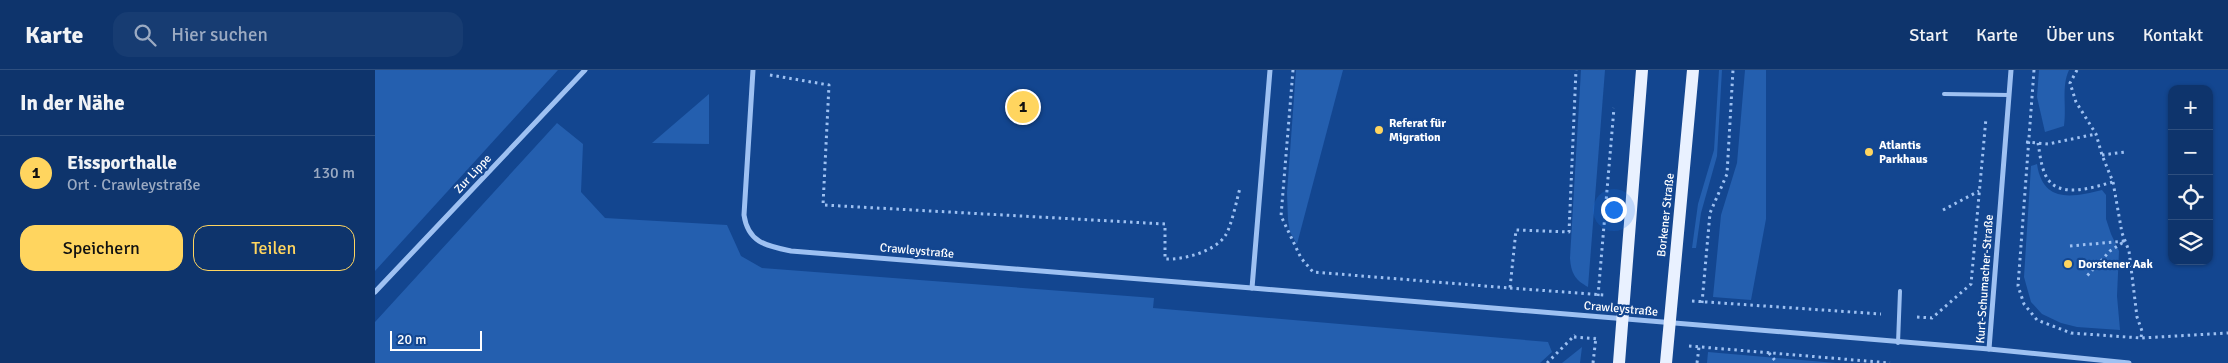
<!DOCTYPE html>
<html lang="de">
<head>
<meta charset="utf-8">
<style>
	:root { --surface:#0e346c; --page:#173c72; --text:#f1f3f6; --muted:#9baac2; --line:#2e4f7f; --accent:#ffd55f }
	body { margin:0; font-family:Signika,sans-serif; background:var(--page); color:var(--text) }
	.controls { position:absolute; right:15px; top:15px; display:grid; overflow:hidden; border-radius:10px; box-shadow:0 1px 4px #0004 }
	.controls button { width:45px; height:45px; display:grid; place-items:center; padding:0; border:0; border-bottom:1px solid var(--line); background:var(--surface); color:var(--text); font:25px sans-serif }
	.scale { position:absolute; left:15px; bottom:12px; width:92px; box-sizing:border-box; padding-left:5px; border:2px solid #fff; border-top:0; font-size:14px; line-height:18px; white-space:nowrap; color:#fff; -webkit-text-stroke:4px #134690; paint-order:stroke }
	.you { position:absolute; left:1238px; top:139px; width:18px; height:18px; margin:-12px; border:4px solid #fff; border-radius:50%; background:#1a73e8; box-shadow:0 0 0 8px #1a73e833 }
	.badge { display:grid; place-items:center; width:32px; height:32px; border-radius:50%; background:var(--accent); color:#111; font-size:16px; font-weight:700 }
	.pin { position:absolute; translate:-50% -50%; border:2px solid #fff; box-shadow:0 1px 5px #0006 }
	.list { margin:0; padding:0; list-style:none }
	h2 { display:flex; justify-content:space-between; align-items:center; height:65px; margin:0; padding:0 20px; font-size:21px }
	h2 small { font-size:16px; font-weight:400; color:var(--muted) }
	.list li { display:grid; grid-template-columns:32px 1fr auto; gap:15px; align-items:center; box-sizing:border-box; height:75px; padding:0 20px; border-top:1px solid var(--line) }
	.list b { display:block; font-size:19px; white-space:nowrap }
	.list p { margin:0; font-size:16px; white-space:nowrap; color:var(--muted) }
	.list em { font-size:16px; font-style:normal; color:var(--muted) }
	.actions { display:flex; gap:10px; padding:15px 20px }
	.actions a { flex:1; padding:11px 0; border:1px solid var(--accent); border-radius:15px; text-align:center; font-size:18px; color:var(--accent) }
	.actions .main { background:var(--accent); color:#111 }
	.icon { flex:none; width:28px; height:28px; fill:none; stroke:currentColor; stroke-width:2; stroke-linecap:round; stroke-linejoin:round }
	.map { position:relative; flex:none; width:1853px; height:293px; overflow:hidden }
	header { display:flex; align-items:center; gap:30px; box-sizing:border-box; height:70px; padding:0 25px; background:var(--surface); border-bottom:1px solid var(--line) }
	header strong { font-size:24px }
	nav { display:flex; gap:28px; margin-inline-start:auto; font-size:18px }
	.search { width:350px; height:45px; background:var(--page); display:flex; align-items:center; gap:12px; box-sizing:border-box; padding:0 18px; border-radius:15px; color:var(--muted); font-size:19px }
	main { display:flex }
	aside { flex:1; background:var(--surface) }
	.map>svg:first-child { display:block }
	.green { fill:#245faf }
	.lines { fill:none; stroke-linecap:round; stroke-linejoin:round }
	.path { stroke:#9ec1f2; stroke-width:3; stroke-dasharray:2.5 4; stroke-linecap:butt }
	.lane { stroke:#9ec1f2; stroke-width:4 }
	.street { stroke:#9ec1f2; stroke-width:5 }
	.primary { stroke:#e9f1ff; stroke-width:12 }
	.poi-dot { fill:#ffd55f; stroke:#134690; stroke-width:2 }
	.labels { text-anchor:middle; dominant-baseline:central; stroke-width:4.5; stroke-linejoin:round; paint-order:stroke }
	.poi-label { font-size:12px; font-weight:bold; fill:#fff; stroke:#134690; text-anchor:start }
	.street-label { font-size:12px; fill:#fff; stroke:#134690 }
</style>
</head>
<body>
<header>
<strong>Karte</strong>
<div class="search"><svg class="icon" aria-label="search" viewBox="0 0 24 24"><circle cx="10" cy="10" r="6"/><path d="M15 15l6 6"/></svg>Hier suchen</div>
<nav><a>Start</a><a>Karte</a><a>Über uns</a><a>Kontakt</a></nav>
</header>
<main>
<aside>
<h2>In der Nähe<small></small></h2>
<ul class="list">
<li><span class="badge">1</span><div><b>Eissporthalle</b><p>Ort · Crawleystraße</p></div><em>130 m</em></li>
</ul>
<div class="actions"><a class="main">Speichern</a><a>Teilen</a></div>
</aside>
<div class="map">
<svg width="1853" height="293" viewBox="0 0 1853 293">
	<rect width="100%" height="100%" fill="#134690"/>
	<g class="green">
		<polygon points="0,0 183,0 0,201"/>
		<polygon points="921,0 968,0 922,174 915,162 913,150 912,123"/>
		<path d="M1206 0H1230L1213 217C1200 210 1196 203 1195 188Z"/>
		<polygon points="1344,0 1347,0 1342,86 1326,143 1321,178 1317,178 1323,134 1339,80"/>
		<polygon points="1370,0 1391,0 1391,149 1376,230 1338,227 1346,145 1362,93"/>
		<path d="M1664 0H1694C1686 17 1692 37 1689 56L1670 62 1662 27Z"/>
		<polygon points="334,24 334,74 277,73"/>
		<polygon points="182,53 208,74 206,122 230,148 352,155 366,186 387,198 779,228 778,238 1173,272 1177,282 1165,293 0,293 0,252"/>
		<path d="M1662 94C1668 134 1698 127 1727 120L1731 125V149L1736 164 1744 181 1742 226 1745 260 1702 257 1686 253 1667 244 1656 232 1649 207 1656 96Z"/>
		<polygon points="1207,277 1205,293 1187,293"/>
		<polygon points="1333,282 1461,293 1332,293"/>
	</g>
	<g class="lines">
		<g class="path">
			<polyline points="918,0 906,146 926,188 938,202 1135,218 1141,160 1194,162 1201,0"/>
			<polyline points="1659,0 1643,216 1649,234 1662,250 1696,263 1766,268 1853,263"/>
			<polyline points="1702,0 1695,13 1701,32 1721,64 1727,85 1738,112 1747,163 1754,181 1762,247 1767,261 1766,268"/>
			<path d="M395 5 454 15 448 135 790 154V189C808 190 839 182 850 166 856 158 862 129 865 118"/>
			<polyline points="1651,72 1673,74 1721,64"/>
			<path d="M1663 73C1665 84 1666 98 1672 108 1685 129 1719 117 1738 112"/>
			<polyline points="1727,85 1750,82"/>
			<polyline points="1568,140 1604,121"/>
			<polyline points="1695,176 1750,171 1735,181 1711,207"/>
			<polyline points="1135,218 1229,225"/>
			<polyline points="1223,226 1239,38"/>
			<polyline points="1317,231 1506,244"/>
			<polyline points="1327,233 1335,143 1352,104 1358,0"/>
			<polyline points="1542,247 1557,248 1596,214 1611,48"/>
			<polyline points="1199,267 1223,269"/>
			<polyline points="1314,276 1515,293"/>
			<polyline points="1394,283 1402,293"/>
			<polyline points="1172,293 1200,265"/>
			<polyline points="1218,293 1221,267"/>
			<polyline points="1322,293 1324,277"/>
		</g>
		<g class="lane">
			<polyline points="1569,24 1634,25"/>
			<polyline points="1523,273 1525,221"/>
		</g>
		<g class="street">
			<path d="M378 0 369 145C373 173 392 176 416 181L877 218 1614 279 1754 293"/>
			<polyline points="877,218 895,0"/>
			<polyline points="0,222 210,0"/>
			<polyline points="1614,279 1636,0"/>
		</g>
		<g class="primary">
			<polyline points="1244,293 1267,0"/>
			<polyline points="1291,293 1318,0"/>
		</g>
	</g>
	<g class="poi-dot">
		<circle cx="1004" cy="60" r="5"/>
		<circle cx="1494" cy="82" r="5"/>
		<circle cx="1693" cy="194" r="5"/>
	</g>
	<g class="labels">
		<g class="poi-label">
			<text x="1014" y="53">Referat für<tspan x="1014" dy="14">Migration</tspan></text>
			<text x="1504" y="75">Atlantis<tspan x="1504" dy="14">Parkhaus</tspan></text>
			<text x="1703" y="194">Dorstener Aak</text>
		</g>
		<g class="street-label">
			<text transform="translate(98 104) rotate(-47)">Zur Lippe</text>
			<text transform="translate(1291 145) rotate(-84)">Borkener Straße</text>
			<text transform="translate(542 181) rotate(5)">Crawleystraße</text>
			<text transform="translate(1610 209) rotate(-86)">Kurt-Schumacher-Straße</text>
			<text transform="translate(1246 239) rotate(5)">Crawleystraße</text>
		</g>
	</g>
</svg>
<div class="controls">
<button>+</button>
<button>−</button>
<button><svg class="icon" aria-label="locate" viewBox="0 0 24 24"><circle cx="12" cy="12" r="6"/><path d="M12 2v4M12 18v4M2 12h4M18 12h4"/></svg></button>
<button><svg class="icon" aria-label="layers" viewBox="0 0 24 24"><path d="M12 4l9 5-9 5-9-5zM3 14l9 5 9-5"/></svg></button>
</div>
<div class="scale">20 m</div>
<div class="you"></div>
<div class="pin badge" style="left:648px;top:37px">1</div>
</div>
</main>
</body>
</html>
